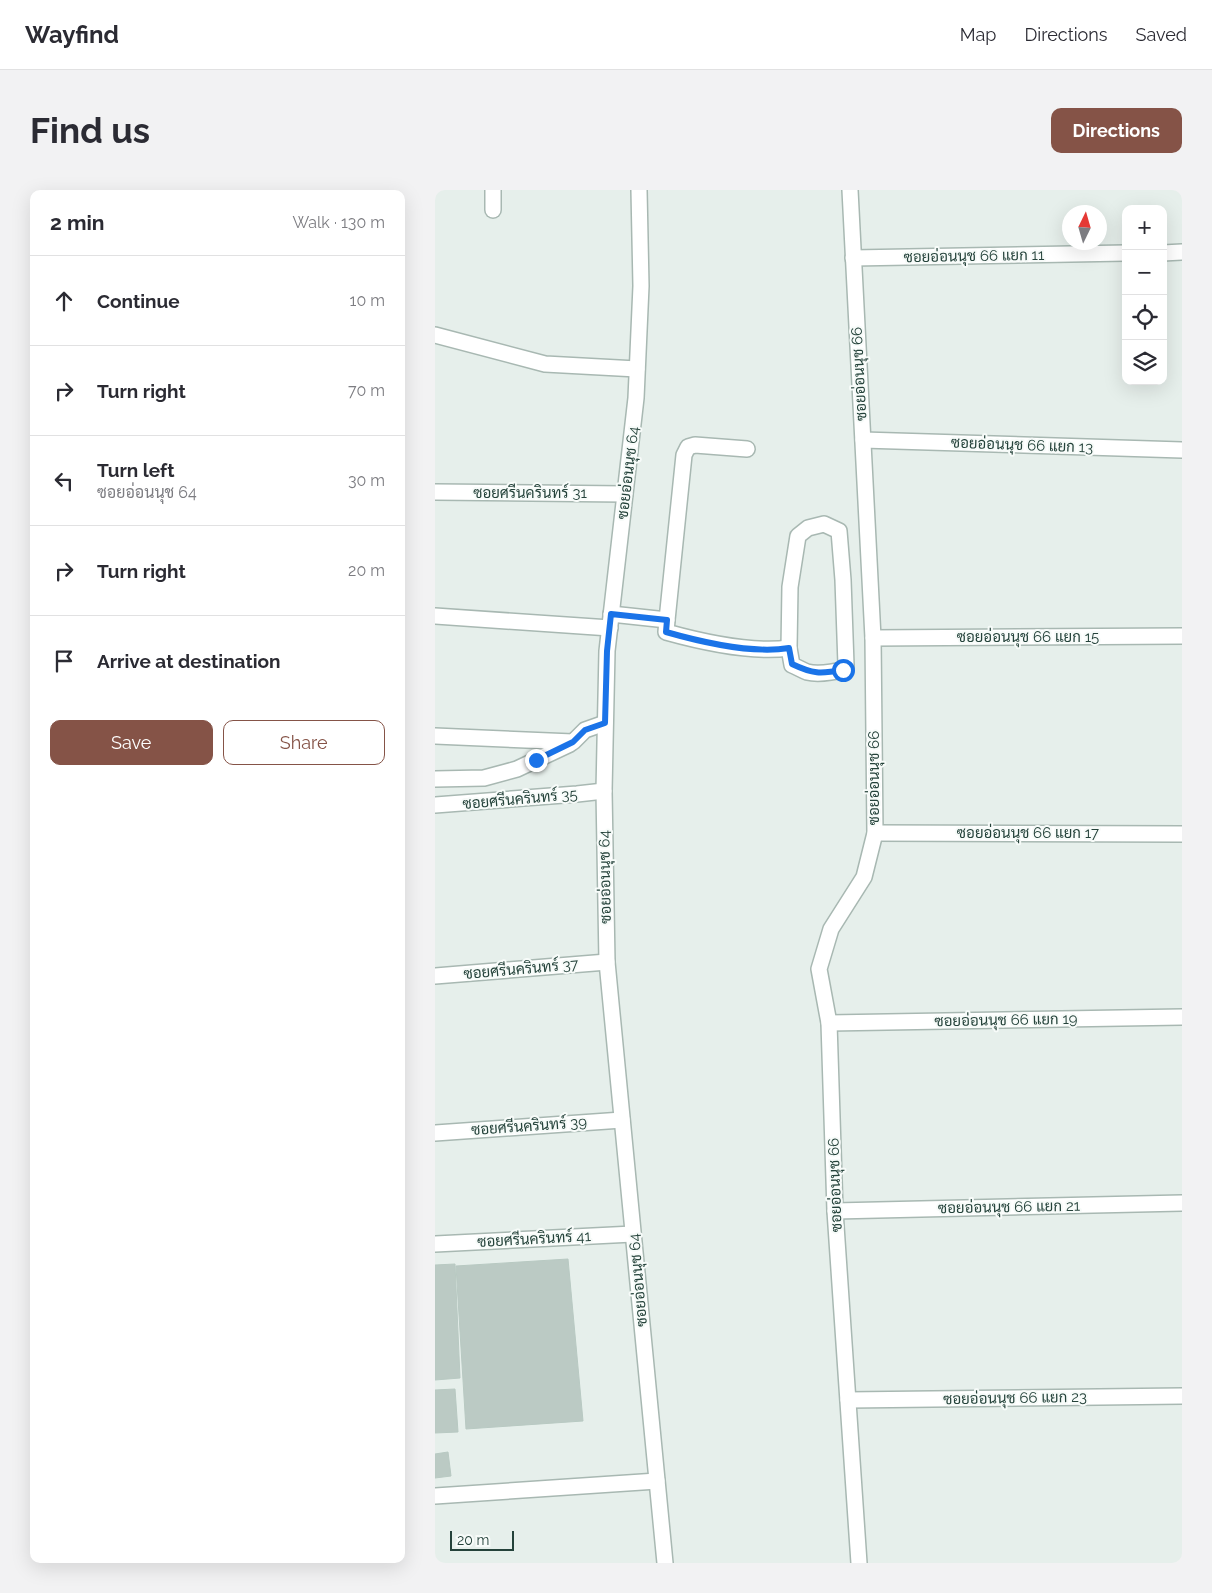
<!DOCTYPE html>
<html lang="en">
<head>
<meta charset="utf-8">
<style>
	:root { --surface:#fff; --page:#f2f2f3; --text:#2b2b33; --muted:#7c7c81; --line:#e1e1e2; --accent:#855347 }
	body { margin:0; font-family:Raleway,Sarabun,sans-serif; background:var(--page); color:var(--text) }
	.controls { position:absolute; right:15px; top:15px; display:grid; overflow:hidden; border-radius:10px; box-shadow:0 5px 20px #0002 }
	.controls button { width:45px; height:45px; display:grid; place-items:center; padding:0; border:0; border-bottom:1px solid var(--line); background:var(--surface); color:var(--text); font:25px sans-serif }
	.compass { position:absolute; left:627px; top:15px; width:45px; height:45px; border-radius:50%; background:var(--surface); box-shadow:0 5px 20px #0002; rotate:5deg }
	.scale { position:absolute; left:15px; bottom:12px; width:64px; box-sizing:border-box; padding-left:5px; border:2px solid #24423a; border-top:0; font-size:14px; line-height:18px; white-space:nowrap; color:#24423a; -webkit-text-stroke:4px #f7fbf9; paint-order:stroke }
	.stop { position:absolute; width:15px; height:15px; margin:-11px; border:4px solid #1a73e8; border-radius:50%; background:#fff }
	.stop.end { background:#1a73e8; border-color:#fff; box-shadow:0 1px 5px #0008 }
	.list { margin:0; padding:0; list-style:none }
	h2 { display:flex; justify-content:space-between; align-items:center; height:65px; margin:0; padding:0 20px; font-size:21px }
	h2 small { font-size:16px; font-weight:400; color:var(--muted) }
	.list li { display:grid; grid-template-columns:32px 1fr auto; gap:15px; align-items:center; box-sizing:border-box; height:90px; padding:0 20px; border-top:1px solid var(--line) }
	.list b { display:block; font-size:19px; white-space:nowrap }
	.list p { margin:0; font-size:16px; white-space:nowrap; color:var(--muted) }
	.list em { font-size:16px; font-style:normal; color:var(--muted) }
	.actions { display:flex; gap:10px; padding:15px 20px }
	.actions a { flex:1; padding:11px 0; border:1px solid var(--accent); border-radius:10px; text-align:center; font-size:18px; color:var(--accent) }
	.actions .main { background:var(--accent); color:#fff }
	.icon { flex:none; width:28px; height:28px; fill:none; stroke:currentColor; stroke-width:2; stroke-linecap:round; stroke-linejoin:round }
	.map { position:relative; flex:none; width:747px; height:1373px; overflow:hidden; border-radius:10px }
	header { display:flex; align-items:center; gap:30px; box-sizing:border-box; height:70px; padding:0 25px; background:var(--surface); border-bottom:1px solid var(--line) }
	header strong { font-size:24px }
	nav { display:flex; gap:28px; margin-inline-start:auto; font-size:18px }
	.intro { display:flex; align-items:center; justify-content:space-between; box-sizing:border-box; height:120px; padding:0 30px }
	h1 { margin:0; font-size:35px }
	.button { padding:12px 22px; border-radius:10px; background:var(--accent); color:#fff; font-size:18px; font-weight:700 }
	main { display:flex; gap:30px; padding:0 30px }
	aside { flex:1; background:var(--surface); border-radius:10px; box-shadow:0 5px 20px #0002 }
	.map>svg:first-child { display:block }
	.building { fill:#bbcac4; stroke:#b8c9c2 }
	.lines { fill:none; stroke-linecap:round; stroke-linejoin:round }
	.minor-casing { stroke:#a8b8b2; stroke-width:18 }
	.minor { stroke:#fff; stroke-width:15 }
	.route { stroke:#1a73e8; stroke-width:6 }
	.labels { text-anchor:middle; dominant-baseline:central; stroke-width:4; stroke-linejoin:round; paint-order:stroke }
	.street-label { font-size:15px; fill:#24423a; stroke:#f7fbf9 }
</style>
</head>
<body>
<header>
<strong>Wayfind</strong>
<nav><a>Map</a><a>Directions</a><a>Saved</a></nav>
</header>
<div class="intro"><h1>Find us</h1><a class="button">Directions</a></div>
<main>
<aside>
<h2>2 min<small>Walk · 130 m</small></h2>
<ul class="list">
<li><svg class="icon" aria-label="ahead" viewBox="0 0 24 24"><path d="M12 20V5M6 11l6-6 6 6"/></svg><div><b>Continue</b></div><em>10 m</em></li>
<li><svg class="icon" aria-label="right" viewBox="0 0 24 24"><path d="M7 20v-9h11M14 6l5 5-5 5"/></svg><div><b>Turn right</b></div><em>70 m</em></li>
<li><svg class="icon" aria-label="left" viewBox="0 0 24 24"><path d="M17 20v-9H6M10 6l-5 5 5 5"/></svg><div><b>Turn left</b><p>ซอยอ่อนนุช 64</p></div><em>30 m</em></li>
<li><svg class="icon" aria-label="right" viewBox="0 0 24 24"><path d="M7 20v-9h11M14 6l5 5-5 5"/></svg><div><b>Turn right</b></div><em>20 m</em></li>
<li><svg class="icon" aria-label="arrive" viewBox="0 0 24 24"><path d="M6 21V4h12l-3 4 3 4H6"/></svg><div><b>Arrive at destination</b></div></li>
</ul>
<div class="actions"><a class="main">Save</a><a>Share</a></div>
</aside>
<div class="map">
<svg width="747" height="1373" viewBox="0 0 747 1373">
	<rect width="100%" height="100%" fill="#e6efeb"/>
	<g class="building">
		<polygon points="133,1069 148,1231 31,1239 21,1076"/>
		<polygon points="20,1074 25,1188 0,1190 0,1075"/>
		<polygon points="20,1199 23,1242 0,1243 0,1200"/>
		<polygon points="13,1262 16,1286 0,1288 0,1264"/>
	</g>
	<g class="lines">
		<defs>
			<g id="minor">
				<polyline points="58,0 58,20"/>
				<polyline points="204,0 206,96 201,208 172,461 169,601 172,772 230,1373"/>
				<polyline points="415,0 438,448 440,643 429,687 396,739 384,779 394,833 400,1021 424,1373"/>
				<polyline points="728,63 747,62"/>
				<polyline points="418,68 691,63"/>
				<polyline points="0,145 110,174 202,179"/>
				<polyline points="428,250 747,260"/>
				<polyline points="0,302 190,304"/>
				<path d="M389 334 404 341 408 390 411 475V479C399 482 384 485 372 482 367 480 362 477 357 475L354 458 355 397 363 346 373 338Z"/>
				<polyline points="176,424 232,430 249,265 253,257 260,255 312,259"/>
				<polyline points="0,426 175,438"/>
				<path d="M232 430 231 442C267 452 317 463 354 458"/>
				<polyline points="438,448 747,446"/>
				<polyline points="0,546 138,552 150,540 170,533"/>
				<polyline points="0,589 49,588 82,579 135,554"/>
				<polyline points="0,615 142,604 169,601"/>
				<polyline points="440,643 747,644"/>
				<polyline points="0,786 172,772"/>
				<polyline points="394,833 747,827"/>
				<polyline points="0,943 187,930"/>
				<polyline points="400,1021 747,1013"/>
				<polyline points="0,1054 198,1044"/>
				<polyline points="413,1210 747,1206"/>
				<polyline points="0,1306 222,1291"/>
			</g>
		</defs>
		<use href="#minor" class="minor-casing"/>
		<use href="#minor" class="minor"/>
	</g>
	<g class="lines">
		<path class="route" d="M101 570 138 552 150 540 170 533 172 461 176 424 232 430 231 442C266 452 318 464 354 458L357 474C378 484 385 484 408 480"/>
	</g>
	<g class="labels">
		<g class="street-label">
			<text transform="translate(539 66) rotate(-1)">ซอยอ่อนนุช 66 แยก 11</text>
			<text transform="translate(424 184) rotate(-93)">ซอยอ่อนนุช 66</text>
			<text transform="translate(587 255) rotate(2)">ซอยอ่อนนุช 66 แยก 13</text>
			<text transform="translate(193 283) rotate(-83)">ซอยอ่อนนุช 64</text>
			<text x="95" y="303">ซอยศรีนครินทร์ 31</text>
			<text x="593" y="447">ซอยอ่อนนุช 66 แยก 15</text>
			<text transform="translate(439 588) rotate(-90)">ซอยอ่อนนุช 66</text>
			<text transform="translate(85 609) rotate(-5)">ซอยศรีนครินทร์ 35</text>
			<text x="593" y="643">ซอยอ่อนนุช 66 แยก 17</text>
			<text transform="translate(170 687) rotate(-91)">ซอยอ่อนนุช 64</text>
			<text transform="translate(86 779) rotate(-5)">ซอยศรีนครินทร์ 37</text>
			<text transform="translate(571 830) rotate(-1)">ซอยอ่อนนุช 66 แยก 19</text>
			<text transform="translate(94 936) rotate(-4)">ซอยศรีนครินทร์ 39</text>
			<text transform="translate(400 995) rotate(-92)">ซอยอ่อนนุช 66</text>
			<text transform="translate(574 1017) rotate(-1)">ซอยอ่อนนุช 66 แยก 21</text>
			<text transform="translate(99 1049) rotate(-3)">ซอยศรีนครินทร์ 41</text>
			<text transform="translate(203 1090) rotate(-95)">ซอยอ่อนนุช 64</text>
			<text transform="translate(580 1208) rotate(-1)">ซอยอ่อนนุช 66 แยก 23</text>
		</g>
	</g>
</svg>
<div class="controls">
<button>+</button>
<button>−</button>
<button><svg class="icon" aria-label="locate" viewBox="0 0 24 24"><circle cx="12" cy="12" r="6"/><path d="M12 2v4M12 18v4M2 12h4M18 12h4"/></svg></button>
<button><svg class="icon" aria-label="layers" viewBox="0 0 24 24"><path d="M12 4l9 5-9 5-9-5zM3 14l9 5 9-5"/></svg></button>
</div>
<svg class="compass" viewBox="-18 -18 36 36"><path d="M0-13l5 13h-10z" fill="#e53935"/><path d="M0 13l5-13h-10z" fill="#7c7c81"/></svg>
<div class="scale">20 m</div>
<div class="stop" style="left:408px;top:480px"></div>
<div class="stop end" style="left:101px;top:570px"></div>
</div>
</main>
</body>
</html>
